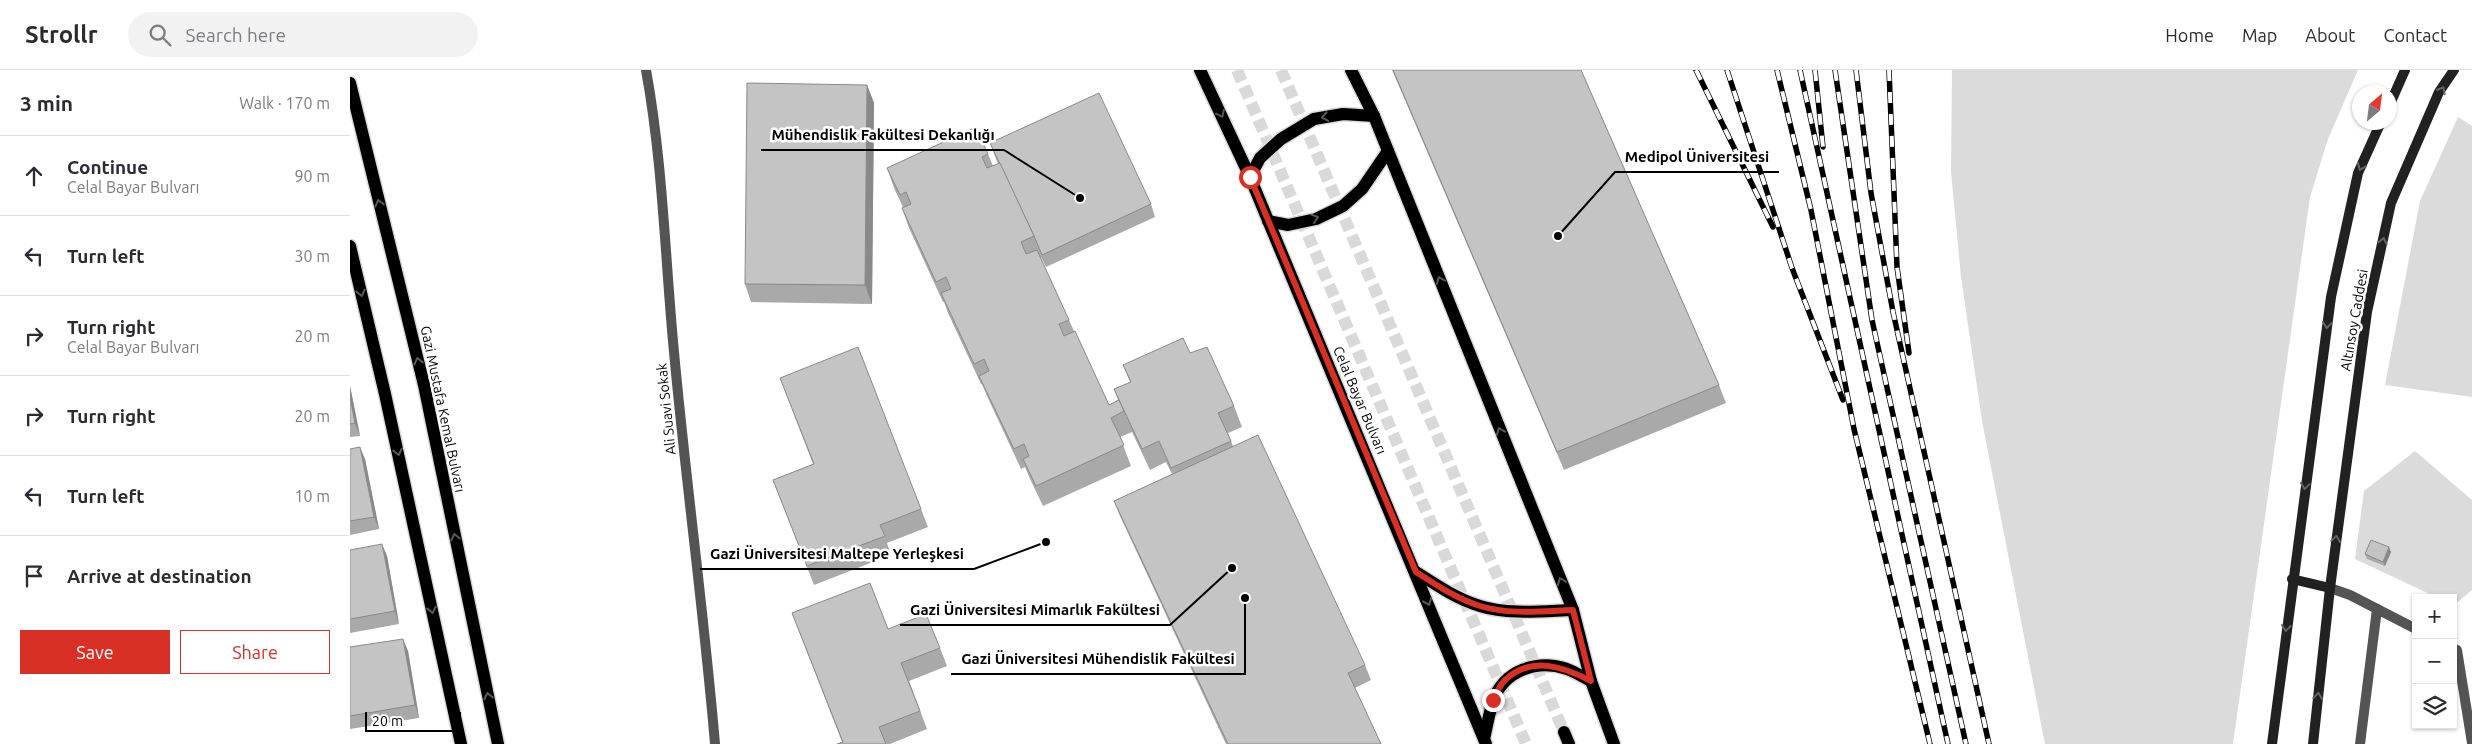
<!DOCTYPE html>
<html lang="en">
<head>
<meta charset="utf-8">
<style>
	:root { --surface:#fff; --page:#f2f2f3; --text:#2b2b33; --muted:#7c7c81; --line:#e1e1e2; --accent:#d93025 }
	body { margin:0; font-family:Ubuntu,sans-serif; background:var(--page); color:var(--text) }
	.controls { position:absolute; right:15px; bottom:15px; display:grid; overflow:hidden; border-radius:0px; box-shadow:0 1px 4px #0004 }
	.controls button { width:45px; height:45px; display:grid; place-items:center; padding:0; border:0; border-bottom:1px solid var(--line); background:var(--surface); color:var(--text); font:25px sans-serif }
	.compass { position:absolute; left:2002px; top:15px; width:45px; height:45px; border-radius:50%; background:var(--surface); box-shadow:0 1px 4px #0004; rotate:28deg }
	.scale { position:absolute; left:15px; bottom:12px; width:96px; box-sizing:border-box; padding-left:5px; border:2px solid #000; border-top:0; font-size:14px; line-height:18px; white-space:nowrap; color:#000; -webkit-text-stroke:4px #fff; paint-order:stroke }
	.stop { position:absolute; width:15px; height:15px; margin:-11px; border:4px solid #d93025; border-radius:50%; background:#fff }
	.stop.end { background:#d93025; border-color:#fff; box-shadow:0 1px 5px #0008 }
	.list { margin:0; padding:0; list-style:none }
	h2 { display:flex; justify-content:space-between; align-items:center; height:65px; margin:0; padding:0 20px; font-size:21px }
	h2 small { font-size:16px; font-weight:400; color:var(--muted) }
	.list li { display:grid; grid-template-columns:32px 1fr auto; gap:15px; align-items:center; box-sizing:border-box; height:80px; padding:0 20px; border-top:1px solid var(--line) }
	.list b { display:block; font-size:19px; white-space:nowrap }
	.list p { margin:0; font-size:16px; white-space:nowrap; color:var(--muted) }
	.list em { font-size:16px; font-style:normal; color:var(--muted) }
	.actions { display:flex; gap:10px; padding:15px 20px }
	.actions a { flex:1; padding:11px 0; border:1px solid var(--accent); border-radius:0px; text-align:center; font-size:18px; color:var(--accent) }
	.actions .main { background:var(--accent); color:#fff }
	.icon { flex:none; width:28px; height:28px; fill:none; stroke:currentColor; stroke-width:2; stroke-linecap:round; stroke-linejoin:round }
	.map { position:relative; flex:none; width:2122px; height:674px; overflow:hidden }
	header { display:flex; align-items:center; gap:30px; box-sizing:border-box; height:70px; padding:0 25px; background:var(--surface); border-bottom:1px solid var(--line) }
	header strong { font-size:24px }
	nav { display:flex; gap:28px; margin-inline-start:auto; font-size:18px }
	.search { width:350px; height:45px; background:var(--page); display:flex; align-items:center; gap:12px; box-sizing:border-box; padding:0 18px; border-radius:28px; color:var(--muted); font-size:19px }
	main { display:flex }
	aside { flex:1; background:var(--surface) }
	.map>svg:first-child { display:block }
	.green { fill:#dbdbdb }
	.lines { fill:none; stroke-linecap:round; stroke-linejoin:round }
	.primary-tunnel { stroke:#d9d9d9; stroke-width:12; stroke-dasharray:12 6; stroke-linecap:butt }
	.primary-casing { stroke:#dbdbdb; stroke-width:15 }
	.lane { stroke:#545454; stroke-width:10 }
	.street { stroke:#545454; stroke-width:10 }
	.secondary { stroke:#212121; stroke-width:10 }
	.primary { stroke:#000; stroke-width:12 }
	.rail-casing { stroke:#000; stroke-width:5.5 }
	.rail { stroke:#fff; stroke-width:4; stroke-dasharray:11; stroke-linecap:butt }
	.wall { fill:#a9a9a9 }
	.shaded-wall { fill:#898989 }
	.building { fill:#c4c4c4; stroke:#898989 }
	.oneway { stroke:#646464 }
	.oneway2 { stroke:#595959 }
	.route { stroke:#d93025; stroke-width:6 }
	.labels { text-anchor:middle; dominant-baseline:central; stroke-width:5; stroke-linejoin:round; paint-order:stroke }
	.street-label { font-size:14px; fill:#000; stroke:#fff }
	.leader { fill:none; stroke:#000; stroke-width:2 }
	.callout-dot { fill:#000; stroke:#fff; stroke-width:2 }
	.callout-label { font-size:15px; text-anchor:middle; font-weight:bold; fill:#000; stroke:#fff; stroke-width:5; stroke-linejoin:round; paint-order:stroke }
</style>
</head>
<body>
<header>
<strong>Strollr</strong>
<div class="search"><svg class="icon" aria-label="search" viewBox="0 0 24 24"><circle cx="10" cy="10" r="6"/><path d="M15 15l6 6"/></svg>Search here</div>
<nav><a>Home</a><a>Map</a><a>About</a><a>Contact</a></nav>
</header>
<main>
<aside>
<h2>3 min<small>Walk · 170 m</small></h2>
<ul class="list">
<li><svg class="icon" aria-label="ahead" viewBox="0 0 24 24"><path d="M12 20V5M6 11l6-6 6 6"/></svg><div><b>Continue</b><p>Celal Bayar Bulvarı</p></div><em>90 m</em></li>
<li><svg class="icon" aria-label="left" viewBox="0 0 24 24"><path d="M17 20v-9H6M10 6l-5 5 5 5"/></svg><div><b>Turn left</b></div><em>30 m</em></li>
<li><svg class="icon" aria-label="right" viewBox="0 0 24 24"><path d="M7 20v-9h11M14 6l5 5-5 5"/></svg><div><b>Turn right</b><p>Celal Bayar Bulvarı</p></div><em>20 m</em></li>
<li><svg class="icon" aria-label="right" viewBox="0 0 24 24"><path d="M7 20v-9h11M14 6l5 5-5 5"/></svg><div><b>Turn right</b></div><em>20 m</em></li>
<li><svg class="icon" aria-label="left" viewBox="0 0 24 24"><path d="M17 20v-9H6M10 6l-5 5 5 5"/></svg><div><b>Turn left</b></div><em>10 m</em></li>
<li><svg class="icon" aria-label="arrive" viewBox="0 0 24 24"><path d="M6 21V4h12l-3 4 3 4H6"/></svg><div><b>Arrive at destination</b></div></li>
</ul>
<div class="actions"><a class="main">Save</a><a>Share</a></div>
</aside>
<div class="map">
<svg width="2122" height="674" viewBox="0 0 2122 674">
	<rect width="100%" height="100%" fill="#fff"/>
	<g class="green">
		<polygon points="1602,0 2008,0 1978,69 1960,127 1883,674 1695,674 1632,351 1611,207 1601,102"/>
		<polygon points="2108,47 2122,56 2122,327 2035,315 2070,131"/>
		<polygon points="2065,381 2122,430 2122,520 2103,536 2103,528 2088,528 2005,489 2014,421"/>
	</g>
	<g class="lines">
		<g class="primary-tunnel">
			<polyline points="887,0 1176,674"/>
			<polyline points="931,0 1214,662"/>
		</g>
		<defs>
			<g id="primary">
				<polyline points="850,0 900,107 1136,674"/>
				<polyline points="1001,0 1024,46 1223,540 1241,611 1264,674"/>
				<polyline points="0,13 74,315 148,674"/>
				<polyline points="900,107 910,88 931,69 964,49 993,44 1024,46"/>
				<polyline points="918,151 938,155 966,149 993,136 1012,119 1038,81"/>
				<polyline points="0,176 35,324 111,674"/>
				<path d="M1066 502C1086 515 1107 529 1130 536 1159 545 1193 541 1223 540"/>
				<polyline points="1214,662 1219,674"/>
				<path d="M1134 669C1137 657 1139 643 1143 631 1154 600 1187 589 1217 599 1225 602 1233 607 1241 611"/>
			</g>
		</defs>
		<use href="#primary" class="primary-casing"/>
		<g class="lane">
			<polyline points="1980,518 2000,525 2066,559"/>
			<polyline points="2103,578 2107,580 2122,673"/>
			<polyline points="2010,674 2027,539"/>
		</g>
		<path class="street" d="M296 0C313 93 315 188 324 282 336 413 354 543 365 674"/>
		<g class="secondary">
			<polyline points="2040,34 2055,0"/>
			<polyline points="1942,509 1980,518"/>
			<polyline points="1922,674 1981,227 2008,103 2031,52"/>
			<polyline points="1963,674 1980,518 2017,242 2041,133 2089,22 2104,0"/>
		</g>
		<use href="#primary" class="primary"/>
		<defs>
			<g id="rail">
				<polyline points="1346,0 1423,157"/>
				<polyline points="1377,0 1442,198 1493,330"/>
				<polyline points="1427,0 1461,140 1504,359 1580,674"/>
				<polyline points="1450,0 1598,674"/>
				<polyline points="1465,0 1473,77"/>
				<polyline points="1485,0 1522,250 1616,674"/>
				<polyline points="1506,0 1521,123 1543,242 1639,674"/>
				<polyline points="1539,0 1547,197 1559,283"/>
			</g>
		</defs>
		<use href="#rail" class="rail-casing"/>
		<use href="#rail" class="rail"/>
	</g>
	<g class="wall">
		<polygon points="1042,0 1231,0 1369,315 1376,333 1214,400"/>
		<polygon points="517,15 524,33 522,234 401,232 395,214"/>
		<polygon points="640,73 801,134 805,147 696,197 691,187 690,187 719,250 724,261 759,335 768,330 764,319 780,312 773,295 840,283 884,336 892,357 878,363 883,376 1015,595 1021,610 1005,618 1031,674 876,674 770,446 764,431 822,404 816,392 800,400 782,362 770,367 781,396 693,436 680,409 675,397 671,399 637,326 632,314 631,314 598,243 594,232 593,232 559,158 552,138 553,137 544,118 537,98 638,84 643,96 648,94"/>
		<polygon points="430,308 571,439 578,457 537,473 541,485 464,515 423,410 463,394"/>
		<polygon points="0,316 10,366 0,367"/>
		<polygon points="0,379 15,389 29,459 0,465"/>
		<polygon points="0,480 37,486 49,554 0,563"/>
		<polygon points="2041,482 2035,496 2017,489 2015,484"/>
		<polygon points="442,543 538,559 590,578 597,596 559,611 577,659 540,674 487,674 492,672"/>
		<polygon points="0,577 58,581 69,648 0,659"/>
	</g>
	<g class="shaded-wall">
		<polygon points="517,15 524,33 522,234 515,215"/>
		<polygon points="0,316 10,366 5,353 0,327"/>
		<polygon points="10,377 15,389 29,459 24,447"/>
		<polygon points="32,474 37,486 49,554 45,541"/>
		<polygon points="2039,477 2041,482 2035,496 2033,492"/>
		<polygon points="53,569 58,581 69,648 65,635"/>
	</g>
	<g class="building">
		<polygon points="1043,0 1231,0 1369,315 1207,382"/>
		<polygon points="397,13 517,15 515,215 395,214"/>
		<polygon points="749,23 801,134 692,185 684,166 640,73"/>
		<polygon points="626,57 638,84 632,87 637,98 650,93 684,166 671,172 676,184 687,180 719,250 709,254 714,266 725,261 759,335 769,330 774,341 761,348 774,375 686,416 673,389 679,386 674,374 664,379 629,306 639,301 634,289 624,294 591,223 601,219 596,207 586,212 552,138 561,134 556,122 550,125 537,98"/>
		<polygon points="833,268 840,283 857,277 884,336 868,343 881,371 821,398 809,371 792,379 764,319 781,312 773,295"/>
		<polygon points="508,277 571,439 530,455 535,466 457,496 423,410 464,394 430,308"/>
		<polygon points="0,327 5,353 0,354"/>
		<polygon points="908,365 1015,595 998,603 1031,674 878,674 764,431"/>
		<polygon points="10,377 24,447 0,451 0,379"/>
		<polygon points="2021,470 2039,477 2033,492 2015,484"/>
		<polygon points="32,474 45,541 0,549 0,480"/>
		<polygon points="520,513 538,559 576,544 590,578 551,593 570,641 529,657 536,674 487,674 493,672 442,543"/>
		<polygon points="53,569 65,635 0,646 0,577"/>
	</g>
	<defs><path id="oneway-chevron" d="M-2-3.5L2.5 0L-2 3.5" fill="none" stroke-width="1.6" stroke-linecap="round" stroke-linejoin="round" transform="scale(1.25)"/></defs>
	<g class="oneway">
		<use href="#oneway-chevron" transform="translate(2092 20) rotate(-60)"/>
		<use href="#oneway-chevron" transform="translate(2011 97) rotate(113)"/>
		<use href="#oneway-chevron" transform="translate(2033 171) rotate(-77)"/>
		<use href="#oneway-chevron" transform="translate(1977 255) rotate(98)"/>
		<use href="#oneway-chevron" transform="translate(1955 416) rotate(98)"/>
		<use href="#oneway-chevron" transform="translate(1986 469) rotate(-82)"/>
		<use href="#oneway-chevron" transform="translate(1936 558) rotate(97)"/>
		<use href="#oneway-chevron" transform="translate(1968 626) rotate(-84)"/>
	</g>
	<g class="oneway2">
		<use href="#oneway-chevron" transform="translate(871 44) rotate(65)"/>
		<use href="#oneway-chevron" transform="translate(975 47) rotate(169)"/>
		<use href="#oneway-chevron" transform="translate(29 133) rotate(-104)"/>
		<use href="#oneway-chevron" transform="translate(965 148) rotate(-19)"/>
		<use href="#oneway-chevron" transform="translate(1090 210) rotate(-112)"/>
		<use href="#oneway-chevron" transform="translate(11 223) rotate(77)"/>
		<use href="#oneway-chevron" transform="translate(68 291) rotate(-104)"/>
		<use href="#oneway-chevron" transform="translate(1150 361) rotate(-112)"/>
		<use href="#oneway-chevron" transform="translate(48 382) rotate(78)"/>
		<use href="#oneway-chevron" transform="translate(105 467) rotate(-102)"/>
		<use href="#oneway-chevron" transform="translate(1211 511) rotate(-112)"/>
		<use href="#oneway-chevron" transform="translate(1078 532) rotate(68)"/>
		<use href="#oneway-chevron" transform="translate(82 540) rotate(78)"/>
		<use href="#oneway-chevron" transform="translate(138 626) rotate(-102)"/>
	</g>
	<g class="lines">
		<path class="route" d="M900 107 1066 502C1086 515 1107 529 1130 536 1159 545 1194 541 1223 540L1241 611C1214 597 1181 585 1155 610 1150 615 1146 624 1143 630"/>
	</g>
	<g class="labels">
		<g class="street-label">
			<text transform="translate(2004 250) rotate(-80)">Altınsoy Caddesi</text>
			<text transform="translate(1010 330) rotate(67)">Celal Bayar Bulvarı</text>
			<text transform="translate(93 339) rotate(78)">Gazi Mustafa Kemal Bulvarı</text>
			<text transform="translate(316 339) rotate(-96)">Ali Suavi Sokak</text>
		</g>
	</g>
	<path class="leader" d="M730 128L654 80H411M1208 166L1265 102H1429M696 472L624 499H350M882 498L820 555H550M895 528L895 604H601"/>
	<g class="callout-dot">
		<circle cx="730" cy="128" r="5"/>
		<circle cx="1208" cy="166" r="5"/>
		<circle cx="696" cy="472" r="5"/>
		<circle cx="882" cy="498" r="5"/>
		<circle cx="895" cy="528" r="5"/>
	</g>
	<g class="callout-label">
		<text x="533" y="70">Mühendislik Fakültesi Dekanlığı</text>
		<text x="1347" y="92">Medipol Üniversitesi</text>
		<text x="487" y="489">Gazi Üniversitesi Maltepe Yerleşkesi</text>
		<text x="685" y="545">Gazi Üniversitesi Mimarlık Fakültesi</text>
		<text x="748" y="594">Gazi Üniversitesi Mühendislik Fakültesi</text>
	</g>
</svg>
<div class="controls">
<button>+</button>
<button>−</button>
<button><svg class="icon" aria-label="layers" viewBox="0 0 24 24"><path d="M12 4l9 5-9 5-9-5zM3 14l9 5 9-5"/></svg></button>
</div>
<svg class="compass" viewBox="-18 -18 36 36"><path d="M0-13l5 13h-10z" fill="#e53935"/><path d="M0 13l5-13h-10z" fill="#7c7c81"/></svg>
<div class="scale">20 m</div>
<div class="stop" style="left:900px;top:107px"></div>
<div class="stop end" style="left:1143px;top:630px"></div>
</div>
</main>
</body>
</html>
